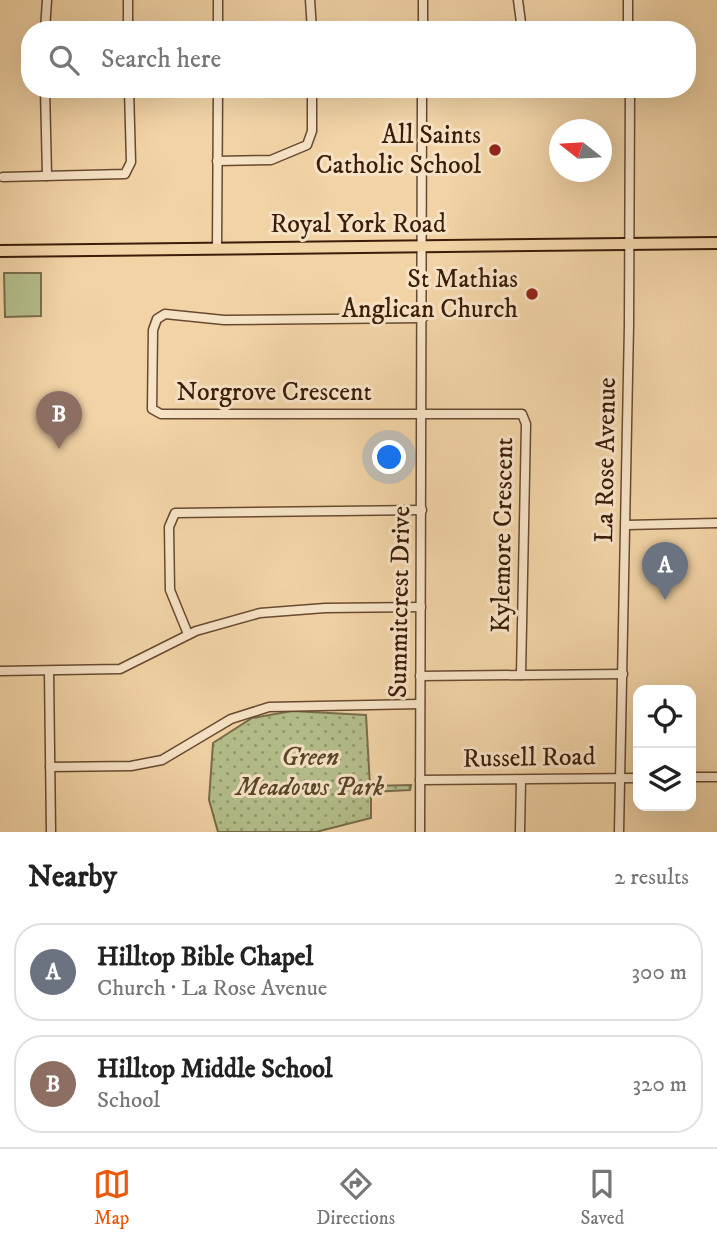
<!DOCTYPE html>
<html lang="en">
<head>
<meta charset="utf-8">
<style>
	:root { --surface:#fff; --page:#f2f2f2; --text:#222; --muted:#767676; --line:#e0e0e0; --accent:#ea580c }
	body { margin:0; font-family:"IM FELL DW Pica",serif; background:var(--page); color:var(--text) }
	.controls { position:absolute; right:21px; bottom:21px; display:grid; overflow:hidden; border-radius:14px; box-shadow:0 7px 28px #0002 }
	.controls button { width:63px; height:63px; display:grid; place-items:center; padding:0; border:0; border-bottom:2px solid var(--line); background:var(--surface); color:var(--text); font:35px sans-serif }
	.compass { position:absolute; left:549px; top:119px; width:63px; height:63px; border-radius:50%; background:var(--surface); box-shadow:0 7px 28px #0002; rotate:287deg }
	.you { position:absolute; left:390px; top:458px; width:24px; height:24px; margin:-18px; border:5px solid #fff; border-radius:50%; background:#1a73e8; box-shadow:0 0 0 10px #1a73e833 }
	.badge { display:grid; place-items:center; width:46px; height:46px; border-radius:50%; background:var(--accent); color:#fff; font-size:23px; font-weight:700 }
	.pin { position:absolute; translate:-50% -58px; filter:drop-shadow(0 2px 4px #0008) }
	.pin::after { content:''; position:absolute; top:37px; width:24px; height:21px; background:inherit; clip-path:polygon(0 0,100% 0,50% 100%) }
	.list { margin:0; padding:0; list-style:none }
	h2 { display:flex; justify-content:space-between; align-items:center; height:91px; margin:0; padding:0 28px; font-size:30px }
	h2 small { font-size:23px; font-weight:400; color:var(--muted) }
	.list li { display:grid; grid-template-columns:46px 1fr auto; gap:21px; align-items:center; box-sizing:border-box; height:98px; margin:0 14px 14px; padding:0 14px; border:2px solid var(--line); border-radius:28px }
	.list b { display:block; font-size:26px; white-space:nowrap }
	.list p { margin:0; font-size:23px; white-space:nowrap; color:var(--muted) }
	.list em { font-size:23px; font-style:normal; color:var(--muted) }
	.icon { flex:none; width:38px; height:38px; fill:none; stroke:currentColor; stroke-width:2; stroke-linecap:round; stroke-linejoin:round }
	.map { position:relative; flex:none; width:717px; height:832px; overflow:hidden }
	.search { position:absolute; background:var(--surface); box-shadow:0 7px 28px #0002; left:21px; right:21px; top:21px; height:77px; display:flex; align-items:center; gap:18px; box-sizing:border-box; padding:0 24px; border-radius:28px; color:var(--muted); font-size:26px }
	.sheet { height:315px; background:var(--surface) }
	nav { display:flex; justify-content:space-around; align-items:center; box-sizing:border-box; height:98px; border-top:2px solid var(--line); background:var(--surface); font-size:19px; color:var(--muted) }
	nav a { display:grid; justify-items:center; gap:4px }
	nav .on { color:var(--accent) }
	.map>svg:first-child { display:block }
	.green { fill:url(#green-dots); stroke:#786d4a; stroke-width:2 }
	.pitch { fill:#b4be8b; stroke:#786d4a; stroke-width:2 }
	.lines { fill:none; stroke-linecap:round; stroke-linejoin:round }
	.minor-casing { stroke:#684a30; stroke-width:11 }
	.major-casing { stroke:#3b1c08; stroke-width:14 }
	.minor { stroke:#f6e2c5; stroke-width:8 }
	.major { stroke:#f1d3a6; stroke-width:10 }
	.poi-dot { fill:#8f2418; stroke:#f6e2c5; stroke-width:2.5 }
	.labels { text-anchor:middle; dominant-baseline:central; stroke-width:6; stroke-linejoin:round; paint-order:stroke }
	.poi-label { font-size:26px; fill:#3b1c08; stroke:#f6e2c5; text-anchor:end }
	.street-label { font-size:26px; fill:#3b1c08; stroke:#f6e2c5 }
	.park-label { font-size:26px; font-style:italic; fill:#594429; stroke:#f6e2c5 }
</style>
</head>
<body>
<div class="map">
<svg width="717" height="832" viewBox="0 0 717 832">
	<defs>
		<pattern id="green-dots" width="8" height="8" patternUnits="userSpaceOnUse" patternTransform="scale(1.75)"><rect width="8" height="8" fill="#b4be8b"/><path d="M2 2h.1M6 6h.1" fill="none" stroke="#949a70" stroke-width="1.8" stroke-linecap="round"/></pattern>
	</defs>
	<rect width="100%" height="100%" fill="#f1d3a6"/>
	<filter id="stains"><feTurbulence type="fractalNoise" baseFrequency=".00286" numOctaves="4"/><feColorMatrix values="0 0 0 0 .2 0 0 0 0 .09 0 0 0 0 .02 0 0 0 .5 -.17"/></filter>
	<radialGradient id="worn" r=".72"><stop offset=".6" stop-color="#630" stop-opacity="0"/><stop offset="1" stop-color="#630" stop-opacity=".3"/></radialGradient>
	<polygon class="green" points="292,711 366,715 370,786 411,785 410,790 371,792 371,818 316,832 218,832 209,800 213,743 252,718"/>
	<polygon class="pitch" points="4,273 41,273 41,316 5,317"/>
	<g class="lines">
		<defs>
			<g id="minor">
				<polyline points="218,0 218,30"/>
				<polyline points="310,0 312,30"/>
				<polyline points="518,0 522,30"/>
				<polyline points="628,0 628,30"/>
				<polyline points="45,30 47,0"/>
				<polyline points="128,30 128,0"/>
				<polyline points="423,30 423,0"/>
				<polyline points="45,89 47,176"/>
				<polyline points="217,161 271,160 307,145 312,131 312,89"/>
				<polyline points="3,177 125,174 131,162 129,89"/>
				<polyline points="217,248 218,89"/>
				<polyline points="423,318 224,320 165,314 157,319 153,330 152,409 161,414 522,414 526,424 521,675"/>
				<polyline points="626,525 717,523"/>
				<polyline points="188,634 170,590 169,527 175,513 422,510"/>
				<polyline points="0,671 120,669 196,631 260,613 325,608 421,607"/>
				<polyline points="49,671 51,832"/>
				<polyline points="420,676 623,674"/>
				<polyline points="50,767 131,766 162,760 231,719 269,707 420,704"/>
				<polyline points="691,777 717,777"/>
				<polyline points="420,780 638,778"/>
				<polyline points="420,832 422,89"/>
				<polyline points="520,832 521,780"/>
				<polyline points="619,832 629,325 630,89"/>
			</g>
			<polyline id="major" points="0,251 717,243"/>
		</defs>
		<use href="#minor" class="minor-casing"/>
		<use href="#major" class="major-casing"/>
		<use href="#minor" class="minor"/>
		<use href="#major" class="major"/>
	</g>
	<g class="poi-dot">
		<circle cx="495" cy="150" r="7"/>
		<circle cx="532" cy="294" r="7"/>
	</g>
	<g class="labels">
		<g class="poi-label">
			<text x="481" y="135">All Saints<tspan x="481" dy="30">Catholic School</tspan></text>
			<text x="518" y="279">St Mathias<tspan x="518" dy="30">Anglican Church</tspan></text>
		</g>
		<g class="street-label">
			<text x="358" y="224">Royal York Road</text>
			<text x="274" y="392">Norgrove Crescent</text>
			<text transform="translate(606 460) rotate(-89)">La Rose Avenue</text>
			<text transform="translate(503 535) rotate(-89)">Kylemore Crescent</text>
			<text transform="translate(400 602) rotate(-89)">Summitcrest Drive</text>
			<text transform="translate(529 758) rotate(-1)">Russell Road</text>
		</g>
		<g class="park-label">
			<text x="310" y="757">Green<tspan x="310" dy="30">Meadows Park</tspan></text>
		</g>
	</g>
	<rect width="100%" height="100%" filter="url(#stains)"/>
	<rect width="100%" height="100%" fill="url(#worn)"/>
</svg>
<div class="controls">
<button><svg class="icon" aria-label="locate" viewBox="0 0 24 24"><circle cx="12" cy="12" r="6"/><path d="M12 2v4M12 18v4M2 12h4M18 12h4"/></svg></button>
<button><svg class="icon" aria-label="layers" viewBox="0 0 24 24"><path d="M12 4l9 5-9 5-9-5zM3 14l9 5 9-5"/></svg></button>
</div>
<svg class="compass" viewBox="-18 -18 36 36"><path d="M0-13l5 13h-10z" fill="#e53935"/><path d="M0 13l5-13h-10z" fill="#767676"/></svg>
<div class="you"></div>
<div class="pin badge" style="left:665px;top:600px;background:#6b7280">A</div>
<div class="pin badge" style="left:59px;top:449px;background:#8d6e63">B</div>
<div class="search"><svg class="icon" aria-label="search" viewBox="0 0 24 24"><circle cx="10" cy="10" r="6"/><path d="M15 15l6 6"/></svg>Search here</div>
</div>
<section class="sheet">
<h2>Nearby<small>2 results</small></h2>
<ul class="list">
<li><span class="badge" style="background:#6b7280">A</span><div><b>Hilltop Bible Chapel</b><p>Church · La Rose Avenue</p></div><em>300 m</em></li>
<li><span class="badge" style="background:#8d6e63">B</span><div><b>Hilltop Middle School</b><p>School</p></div><em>320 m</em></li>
</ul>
</section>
<nav>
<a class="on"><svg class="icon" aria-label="map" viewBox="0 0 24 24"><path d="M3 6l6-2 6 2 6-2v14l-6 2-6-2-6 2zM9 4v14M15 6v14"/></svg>Map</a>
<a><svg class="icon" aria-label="directions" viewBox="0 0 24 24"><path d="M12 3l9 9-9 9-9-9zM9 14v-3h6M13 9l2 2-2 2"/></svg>Directions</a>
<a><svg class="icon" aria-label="saved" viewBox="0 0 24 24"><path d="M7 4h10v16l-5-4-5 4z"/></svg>Saved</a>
</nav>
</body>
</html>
